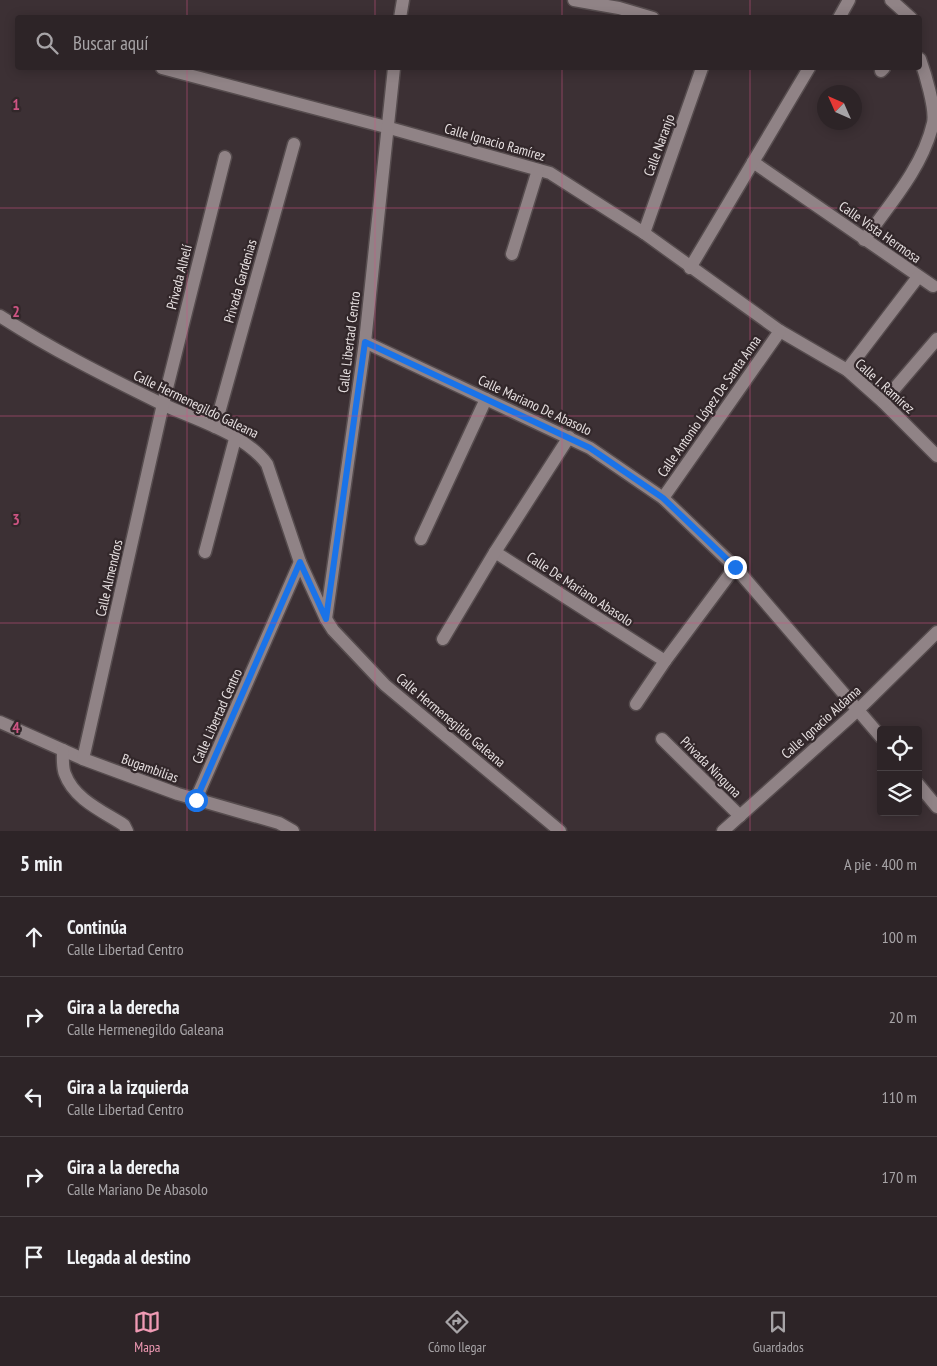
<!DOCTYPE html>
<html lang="es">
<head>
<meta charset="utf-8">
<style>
	:root { --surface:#2d2427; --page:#393033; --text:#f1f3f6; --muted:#a7a4a7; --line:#484144; --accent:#f09ab4 }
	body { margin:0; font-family:"PT Sans Narrow",sans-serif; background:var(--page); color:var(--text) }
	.controls { position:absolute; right:15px; bottom:15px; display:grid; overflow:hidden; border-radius:5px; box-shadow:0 2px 12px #0003 }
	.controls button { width:45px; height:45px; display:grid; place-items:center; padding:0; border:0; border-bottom:1px solid var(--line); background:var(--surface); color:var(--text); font:25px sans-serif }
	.compass { position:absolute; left:817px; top:85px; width:45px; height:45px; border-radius:50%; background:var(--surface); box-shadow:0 2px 12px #0003; rotate:315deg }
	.stop { position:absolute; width:15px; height:15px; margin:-11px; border:4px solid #1a73e8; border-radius:50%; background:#fff }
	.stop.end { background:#1a73e8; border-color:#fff; box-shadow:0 1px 5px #0008 }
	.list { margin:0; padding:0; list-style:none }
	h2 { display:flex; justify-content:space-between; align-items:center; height:65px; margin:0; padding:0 20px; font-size:21px }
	h2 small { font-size:16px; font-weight:400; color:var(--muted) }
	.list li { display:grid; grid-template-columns:32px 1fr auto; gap:15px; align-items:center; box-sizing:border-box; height:80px; padding:0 20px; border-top:1px solid var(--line) }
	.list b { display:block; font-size:19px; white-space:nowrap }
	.list p { margin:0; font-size:16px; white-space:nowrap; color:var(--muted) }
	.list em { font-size:16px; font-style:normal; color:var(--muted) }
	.icon { flex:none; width:28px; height:28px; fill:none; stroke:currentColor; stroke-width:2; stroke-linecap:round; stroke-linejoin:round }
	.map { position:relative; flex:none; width:937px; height:831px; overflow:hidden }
	.search { position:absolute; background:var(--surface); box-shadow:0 2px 12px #0003; left:15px; right:15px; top:15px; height:55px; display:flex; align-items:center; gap:12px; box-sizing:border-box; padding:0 18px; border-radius:5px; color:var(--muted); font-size:19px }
	.sheet { height:465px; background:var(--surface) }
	nav { display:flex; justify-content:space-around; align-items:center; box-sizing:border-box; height:70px; border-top:1px solid var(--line); background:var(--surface); font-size:14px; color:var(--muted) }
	nav a { display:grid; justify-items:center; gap:2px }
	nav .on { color:var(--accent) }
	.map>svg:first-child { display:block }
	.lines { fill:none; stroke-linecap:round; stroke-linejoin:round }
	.minor-casing { stroke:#564c4e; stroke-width:15 }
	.minor { stroke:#908386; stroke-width:12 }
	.route { stroke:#1a73e8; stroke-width:6 }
	.grid { fill:none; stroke:#cd5483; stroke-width:1; stroke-opacity:0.55 }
	.labels { text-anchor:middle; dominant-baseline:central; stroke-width:4.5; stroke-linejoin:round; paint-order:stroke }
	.street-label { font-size:14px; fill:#e7e0e1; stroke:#32272a }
	.grid-label { font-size:16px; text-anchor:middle; font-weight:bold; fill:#cd5483; stroke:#32272a; stroke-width:4.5; stroke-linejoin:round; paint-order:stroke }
</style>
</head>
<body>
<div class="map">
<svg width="937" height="831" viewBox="0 0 937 831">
	<rect width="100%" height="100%" fill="#3c3034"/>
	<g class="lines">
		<defs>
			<g id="minor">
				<polyline points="574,0 619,8 653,18"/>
				<polyline points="891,0 911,18"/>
				<polyline points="400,18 403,0"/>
				<polyline points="839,18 849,0"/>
				<polyline points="162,68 386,127 550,173 644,233 780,331 847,370 883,402 937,456"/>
				<polyline points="881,71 884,68"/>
				<polyline points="753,162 933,286"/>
				<polyline points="644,233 702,68"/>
				<path d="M864 240C890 204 923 167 933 123 936 109 925 73 920 59"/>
				<polyline points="512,254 538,170"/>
				<polyline points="690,268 809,68"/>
				<path d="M0 316C51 349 107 377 162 404 196 420 244 433 267 464L300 562 326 619 333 630 385 685 560 831"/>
				<polyline points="365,342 590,448 663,498 735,567 881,737"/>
				<polyline points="847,370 918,277"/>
				<polyline points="883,402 937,339"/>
				<polyline points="215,427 294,144"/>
				<polyline points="663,498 780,331"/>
				<polyline points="421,539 486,399"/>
				<polyline points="205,552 235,439"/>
				<polyline points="495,552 665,661"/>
				<polyline points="326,619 365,342 394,68"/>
				<polyline points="443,639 495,552 569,437"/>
				<polyline points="636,704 665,661 735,567"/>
				<polyline points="0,722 83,759 178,794 279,823 293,831"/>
				<polyline points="662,739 740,816"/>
				<path d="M63 750C63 757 62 767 65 774 74 799 102 811 124 825L127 831"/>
				<polyline points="83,759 163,404 225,157"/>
				<polyline points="918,784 937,807"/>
				<polyline points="196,799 300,562"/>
				<polyline points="723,831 859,709 937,632"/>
			</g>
		</defs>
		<use href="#minor" class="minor-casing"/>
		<use href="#minor" class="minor"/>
	</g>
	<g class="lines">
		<polyline class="route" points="196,800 300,562 326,619 365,342 590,448 663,498 735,567"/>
	</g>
	<path class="grid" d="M187 0V18M375 0V18M562 0V18M750 0V18M187 68V831M375 68V831M562 68V831M750 68V831M0 208H937M0 416H937M0 623H937"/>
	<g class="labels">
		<g class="street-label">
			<text transform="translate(495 142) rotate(16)">Calle Ignacio Ramírez</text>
			<text transform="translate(659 145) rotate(-70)">Calle Naranjo</text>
			<text transform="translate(880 232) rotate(35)">Calle Vista Hermosa</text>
			<text transform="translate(179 277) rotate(-76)">Privada Alhelí</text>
			<text transform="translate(240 281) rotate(-74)">Privada Gardenias</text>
			<text transform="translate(349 342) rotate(-83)">Calle Libertad Centro</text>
			<text transform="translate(885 386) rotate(42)">Calle I. Ramírez</text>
			<text transform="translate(196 404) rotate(26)">Calle Hermenegildo Galeana</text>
			<text transform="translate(535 405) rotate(25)">Calle Mariano De Abasolo</text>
			<text transform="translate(709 406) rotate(-55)">Calle Antonio López De Santa Anna</text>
			<text transform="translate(109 578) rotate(-77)">Calle Almendros</text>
			<text transform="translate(580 589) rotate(33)">Calle De Mariano Abasolo</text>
			<text transform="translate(217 716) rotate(-66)">Calle Libertad Centro</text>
			<text transform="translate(451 720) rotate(40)">Calle Hermenegildo Galeana</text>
			<text transform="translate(821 722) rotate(-42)">Calle Ignacio Aldama</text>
			<text transform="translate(711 767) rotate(45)">Privada Ninguna</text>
			<text transform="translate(150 768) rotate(20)">Bugambilias</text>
		</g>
	</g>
	<g class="grid-label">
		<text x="16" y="110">1</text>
		<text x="16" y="317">2</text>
		<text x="16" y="525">3</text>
		<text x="16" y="733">4</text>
	</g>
</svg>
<div class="controls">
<button><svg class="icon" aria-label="locate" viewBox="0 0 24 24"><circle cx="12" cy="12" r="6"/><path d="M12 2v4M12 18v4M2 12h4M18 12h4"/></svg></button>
<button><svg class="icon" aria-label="layers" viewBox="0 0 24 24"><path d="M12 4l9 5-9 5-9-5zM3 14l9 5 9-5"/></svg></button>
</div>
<svg class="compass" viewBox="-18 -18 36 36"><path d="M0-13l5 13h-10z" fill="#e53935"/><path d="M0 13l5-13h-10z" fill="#a7a4a7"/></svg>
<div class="stop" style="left:196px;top:800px"></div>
<div class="stop end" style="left:735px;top:567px"></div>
<div class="search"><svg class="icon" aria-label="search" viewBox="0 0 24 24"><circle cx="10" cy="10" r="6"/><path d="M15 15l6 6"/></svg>Buscar aquí</div>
</div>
<section class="sheet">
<h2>5 min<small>A pie · 400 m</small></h2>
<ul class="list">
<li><svg class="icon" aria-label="ahead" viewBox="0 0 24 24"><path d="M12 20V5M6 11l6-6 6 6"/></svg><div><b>Continúa</b><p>Calle Libertad Centro</p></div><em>100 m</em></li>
<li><svg class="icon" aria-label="right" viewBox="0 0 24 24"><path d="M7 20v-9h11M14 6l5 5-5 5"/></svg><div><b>Gira a la derecha</b><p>Calle Hermenegildo Galeana</p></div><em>20 m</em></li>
<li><svg class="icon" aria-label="left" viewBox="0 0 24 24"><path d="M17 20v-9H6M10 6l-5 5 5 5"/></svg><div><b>Gira a la izquierda</b><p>Calle Libertad Centro</p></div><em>110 m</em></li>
<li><svg class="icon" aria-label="right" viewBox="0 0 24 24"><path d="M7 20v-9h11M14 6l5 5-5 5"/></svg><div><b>Gira a la derecha</b><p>Calle Mariano De Abasolo</p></div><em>170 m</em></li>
<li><svg class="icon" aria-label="arrive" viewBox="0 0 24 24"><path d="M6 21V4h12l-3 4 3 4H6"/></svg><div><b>Llegada al destino</b></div></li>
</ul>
</section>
<nav>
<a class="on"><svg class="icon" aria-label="map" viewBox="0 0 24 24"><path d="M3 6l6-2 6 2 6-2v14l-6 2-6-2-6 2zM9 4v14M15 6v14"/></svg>Mapa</a>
<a><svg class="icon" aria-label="directions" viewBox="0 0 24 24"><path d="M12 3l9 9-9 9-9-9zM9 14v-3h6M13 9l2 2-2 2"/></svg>Cómo llegar</a>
<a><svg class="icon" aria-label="saved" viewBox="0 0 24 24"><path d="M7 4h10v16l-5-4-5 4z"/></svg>Guardados</a>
</nav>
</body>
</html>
